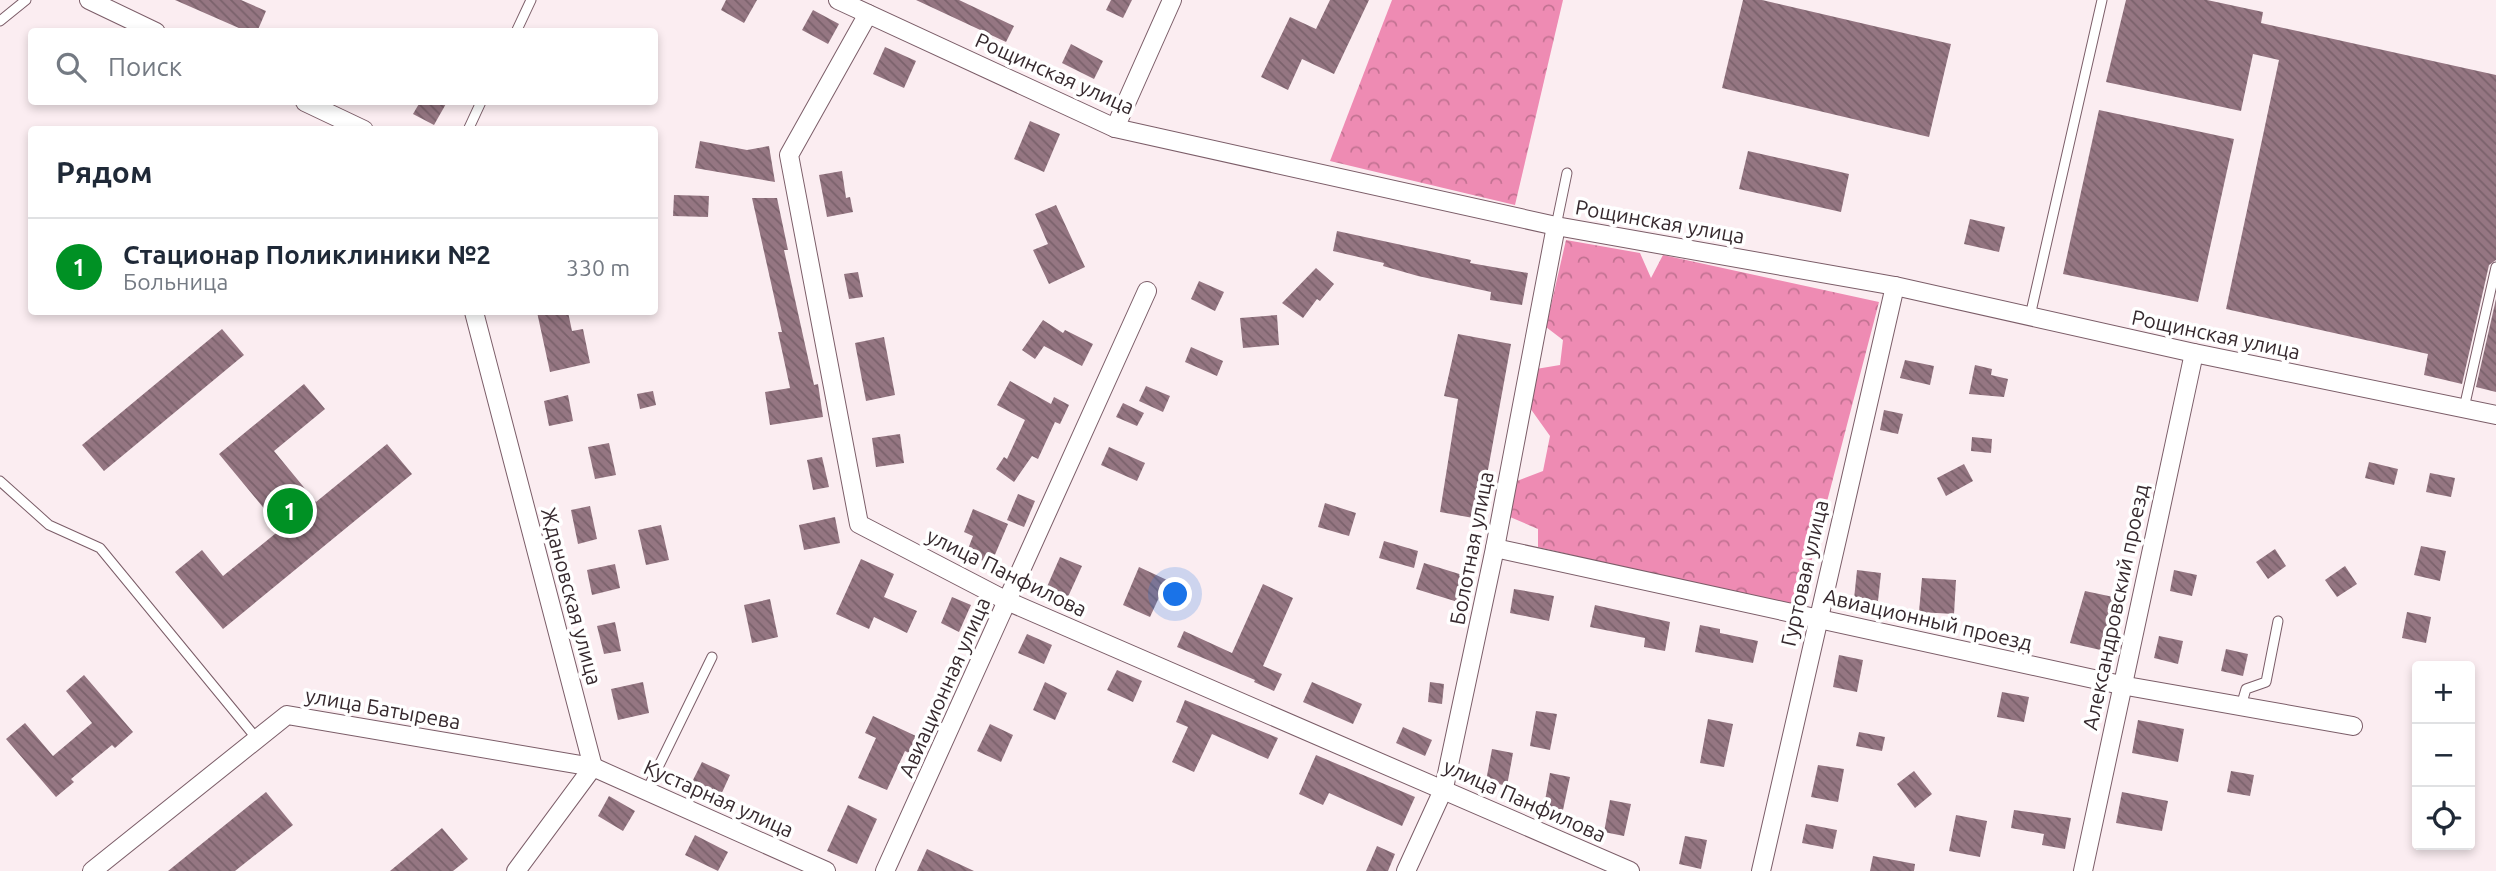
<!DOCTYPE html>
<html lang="ru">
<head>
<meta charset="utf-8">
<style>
	:root { --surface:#fff; --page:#f2f2f3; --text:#1f2937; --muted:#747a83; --line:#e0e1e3; --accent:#009124 }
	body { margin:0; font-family:Ubuntu,sans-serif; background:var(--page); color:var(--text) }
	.controls { position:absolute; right:21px; bottom:21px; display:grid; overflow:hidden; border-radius:7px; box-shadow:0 4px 10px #0003 }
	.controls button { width:63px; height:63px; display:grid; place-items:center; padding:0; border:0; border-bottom:2px solid var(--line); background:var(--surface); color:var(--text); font:35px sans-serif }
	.you { position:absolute; left:1176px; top:595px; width:24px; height:24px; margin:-18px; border:5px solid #fff; border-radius:50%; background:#1a73e8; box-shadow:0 0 0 10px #1a73e833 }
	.badge { display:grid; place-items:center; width:46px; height:46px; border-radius:50%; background:var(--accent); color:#fff; font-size:23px; font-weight:700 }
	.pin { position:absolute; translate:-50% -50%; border:4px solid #fff; box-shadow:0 2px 7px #0006 }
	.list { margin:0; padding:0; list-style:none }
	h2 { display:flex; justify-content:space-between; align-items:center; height:91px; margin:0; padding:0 28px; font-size:30px }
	h2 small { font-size:23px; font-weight:400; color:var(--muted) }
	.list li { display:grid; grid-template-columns:46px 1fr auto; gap:21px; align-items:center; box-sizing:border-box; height:98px; padding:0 28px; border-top:2px solid var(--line) }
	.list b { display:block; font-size:26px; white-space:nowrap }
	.list p { margin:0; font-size:23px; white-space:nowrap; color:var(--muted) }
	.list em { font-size:23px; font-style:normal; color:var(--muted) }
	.icon { flex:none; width:38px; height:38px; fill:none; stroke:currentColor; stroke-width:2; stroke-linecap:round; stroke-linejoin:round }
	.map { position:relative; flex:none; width:2496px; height:871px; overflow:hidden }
	.search { position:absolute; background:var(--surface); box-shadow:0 4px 10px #0003; left:28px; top:28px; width:630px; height:77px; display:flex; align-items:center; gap:18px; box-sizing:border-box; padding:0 24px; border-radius:7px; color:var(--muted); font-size:26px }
	.panel { position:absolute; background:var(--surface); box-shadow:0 4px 10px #0003; left:28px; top:126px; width:630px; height:189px; border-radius:7px }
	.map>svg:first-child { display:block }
	.forest { fill:url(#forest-crowns) }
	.building { fill:url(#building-back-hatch) }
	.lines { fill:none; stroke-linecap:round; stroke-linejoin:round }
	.service-casing { stroke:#7b5d68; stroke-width:11 }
	.minor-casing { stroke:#7b5d68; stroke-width:20 }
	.service { stroke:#fff; stroke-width:9 }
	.minor { stroke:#fff; stroke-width:18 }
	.labels { text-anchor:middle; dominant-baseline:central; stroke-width:7; stroke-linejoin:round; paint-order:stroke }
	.street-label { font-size:21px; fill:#36292e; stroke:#fff }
</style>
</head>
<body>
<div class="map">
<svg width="2496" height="871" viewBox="0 0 2496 871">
	<defs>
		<pattern id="forest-crowns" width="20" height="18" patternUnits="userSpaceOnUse" patternTransform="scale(1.75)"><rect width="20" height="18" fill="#ee8bb3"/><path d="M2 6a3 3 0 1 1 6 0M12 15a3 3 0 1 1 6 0" fill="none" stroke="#c27292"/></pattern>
		<pattern id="building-back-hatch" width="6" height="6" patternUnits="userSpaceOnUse" patternTransform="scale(1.75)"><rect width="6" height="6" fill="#957682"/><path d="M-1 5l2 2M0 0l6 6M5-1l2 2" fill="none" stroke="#7a616b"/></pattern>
	</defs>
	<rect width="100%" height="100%" fill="#fbedf1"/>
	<g class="forest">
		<polygon points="1392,0 1563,0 1515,205 1330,161"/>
		<polygon points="1566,240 1640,253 1651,278 1663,255 1879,302 1799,609 1538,547 1538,529 1510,517 1517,481 1543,471 1550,436 1530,408 1536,369 1560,365 1563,340 1546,327"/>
	</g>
	<g class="building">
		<polygon points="175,0 241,0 266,11 257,32 248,32"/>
		<polygon points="726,0 757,0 744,23 721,10"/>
		<polygon points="916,0 959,0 1014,26 1006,42"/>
		<polygon points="1111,0 1132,0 1123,18 1106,10"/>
		<polygon points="1330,0 1369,0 1334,74 1302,59 1288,90 1261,77 1290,17 1316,29"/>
		<polygon points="1743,0 1762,0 1951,44 1929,137 1722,88"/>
		<polygon points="2126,0 2207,0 2263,12 2261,23 2496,75 2496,260 2489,265 2462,384 2424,375 2428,354 2226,309 2279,60 2253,54 2241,111 2106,82"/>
		<polygon points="813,10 839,24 828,44 802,30"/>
		<polygon points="1071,44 1103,61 1094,79 1062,63"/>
		<polygon points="885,47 916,61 904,88 873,74"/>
		<polygon points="420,102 447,102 434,125 413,114"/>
		<polygon points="2099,110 2234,139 2198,302 2063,274"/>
		<polygon points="1030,121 1060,134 1044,172 1014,159"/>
		<polygon points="700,141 747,150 769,146 775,182 695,168"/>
		<polygon points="1748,151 1849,174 1841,212 1739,189"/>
		<polygon points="842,171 846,198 850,197 853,212 827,217 819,175"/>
		<polygon points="674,195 709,196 708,217 673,216"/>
		<polygon points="752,198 777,198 788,250 784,250 814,385 818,384 823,417 770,425 765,392 790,388 778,332 782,332"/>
		<polygon points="1056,205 1085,267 1049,284 1033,250 1048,244 1035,214"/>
		<polygon points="1970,219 2005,227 1999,252 1964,244"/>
		<polygon points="1337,231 1471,260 1470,263 1528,273 1522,305 1490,300 1491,292 1418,276 1383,266 1384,263 1333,251"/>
		<polygon points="1316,268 1334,284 1320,301 1317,299 1303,318 1282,303"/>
		<polygon points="858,272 863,297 849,299 844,274"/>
		<polygon points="1199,281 1224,292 1215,311 1191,299"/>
		<polygon points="2496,299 2496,392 2476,387"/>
		<polygon points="537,312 568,312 572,331 583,329 590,363 550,372"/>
		<polygon points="1277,315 1279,345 1243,348 1240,318"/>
		<polygon points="1043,320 1063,333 1065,330 1093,344 1082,366 1044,346 1035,359 1022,350"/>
		<polygon points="222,329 244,355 104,471 82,445"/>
		<polygon points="1458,334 1511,344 1479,519 1440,512 1458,399 1444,396"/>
		<polygon points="884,337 895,395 866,401 855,343"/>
		<polygon points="1191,347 1223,361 1217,376 1185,362"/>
		<polygon points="1905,360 1934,366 1930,385 1900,378"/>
		<polygon points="1975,365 1992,369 1991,375 2008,379 2004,397 1969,394"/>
		<polygon points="1010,381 1051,404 1054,397 1069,405 1060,424 1055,422 1038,459 1032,456 1014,482 996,469 1004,457 1007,459 1025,420 997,405"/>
		<polygon points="304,384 325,409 274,451 316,502 387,444 412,474 223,629 175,572 202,550 223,576 281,529 219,454"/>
		<polygon points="1146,386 1170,396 1163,412 1139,401"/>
		<polygon points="653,391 656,405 640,409 637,394"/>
		<polygon points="568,395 573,421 549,426 544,401"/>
		<polygon points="1123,403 1144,413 1137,426 1116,417"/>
		<polygon points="1884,410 1903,414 1898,434 1880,430"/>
		<polygon points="900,434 904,463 876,467 872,438"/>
		<polygon points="1972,437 1992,439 1991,453 1971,451"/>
		<polygon points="609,443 616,475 595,479 588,447"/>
		<polygon points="1109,447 1145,463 1137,481 1101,465"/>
		<polygon points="822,457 829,487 813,490 807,460"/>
		<polygon points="2369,462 2398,469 2394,485 2365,478"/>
		<polygon points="1964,464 1973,481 1946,496 1937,478"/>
		<polygon points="2430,473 2455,478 2451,497 2426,492"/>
		<polygon points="1018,494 1035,501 1024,527 1007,520"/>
		<polygon points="1325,503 1356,513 1349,536 1318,527"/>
		<polygon points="590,506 597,539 578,544 571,510"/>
		<polygon points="973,509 1008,524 991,564 966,554 973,536 964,532"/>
		<polygon points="835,517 840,543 804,550 799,525"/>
		<polygon points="661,525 669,560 646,565 638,530"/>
		<polygon points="1384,541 1418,551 1414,568 1379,558"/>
		<polygon points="2421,546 2446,551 2440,581 2414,575"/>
		<polygon points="2275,549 2286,566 2268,579 2256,562"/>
		<polygon points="1060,557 1082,566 1067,599 1046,589"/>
		<polygon points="861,559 894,574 884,597 917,611 907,633 874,617 869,629 836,614"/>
		<polygon points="1424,563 1469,577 1461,603 1416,589"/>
		<polygon points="615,564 620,588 592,595 587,570"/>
		<polygon points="2345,566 2357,584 2337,597 2325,580"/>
		<polygon points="1139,567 1167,580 1150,617 1123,605"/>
		<polygon points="1857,570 1881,573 1878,601 1854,599"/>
		<polygon points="2174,570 2197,575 2192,596 2170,591"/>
		<polygon points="1922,578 1956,580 1954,614 1919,612"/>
		<polygon points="1263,584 1293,598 1263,666 1282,674 1274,691 1254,682 1255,680 1177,647 1184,631 1232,653"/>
		<polygon points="1514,589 1554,596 1549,621 1510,613"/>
		<polygon points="2085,591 2118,598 2105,651 2070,643"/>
		<polygon points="952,597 971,605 959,632 941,623"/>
		<polygon points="770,599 778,637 752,643 744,605"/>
		<polygon points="1595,605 1670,622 1665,651 1644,647 1645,638 1590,627"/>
		<polygon points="2407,612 2431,617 2426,643 2402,638"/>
		<polygon points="615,622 621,651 604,654 597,626"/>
		<polygon points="1700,625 1720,629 1720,633 1758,641 1753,663 1695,652"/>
		<polygon points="1027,634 1052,645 1044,664 1018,653"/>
		<polygon points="2159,636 2183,641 2178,664 2154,658"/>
		<polygon points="2226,649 2248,654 2243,676 2221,671"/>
		<polygon points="1839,655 1863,660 1857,692 1833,687"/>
		<polygon points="1117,670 1142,681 1133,702 1107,690"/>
		<polygon points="84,675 133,732 115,748 112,745 71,779 74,782 56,797 6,739 25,723 53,756 92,723 66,691"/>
		<polygon points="643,682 649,713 618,720 611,689"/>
		<polygon points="1045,682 1067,693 1055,720 1033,710"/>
		<polygon points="1312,682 1362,704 1353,724 1303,702"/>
		<polygon points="1430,682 1444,684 1442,704 1428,702"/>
		<polygon points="2002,692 2029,697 2024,722 1997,717"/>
		<polygon points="1185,700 1278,738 1268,759 1212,734 1194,772 1172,762 1188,727 1176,722"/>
		<polygon points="1536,711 1557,714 1550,750 1530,746"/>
		<polygon points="873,716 916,736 909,753 905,751 887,790 858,778 876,738 865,733"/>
		<polygon points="1708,719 1733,724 1724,767 1700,763"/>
		<polygon points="2138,720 2184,729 2178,762 2132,753"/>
		<polygon points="990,724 1013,735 1001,762 977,751"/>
		<polygon points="1403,727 1432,740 1425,756 1396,743"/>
		<polygon points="1859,732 1885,737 1882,751 1856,746"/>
		<polygon points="1492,749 1513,753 1507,786 1486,781"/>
		<polygon points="1316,755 1415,797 1402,826 1329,793 1323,805 1299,794"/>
		<polygon points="702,762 730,775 720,797 691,784"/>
		<polygon points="1818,765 1844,769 1838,802 1811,797"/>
		<polygon points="1914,771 1932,794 1915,808 1897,784"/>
		<polygon points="2231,771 2254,775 2250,796 2227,792"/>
		<polygon points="1550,773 1570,777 1563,810 1544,806"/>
		<polygon points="266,792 293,825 235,871 168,871"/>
		<polygon points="2122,792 2168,801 2162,831 2116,823"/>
		<polygon points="609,796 635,811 623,831 598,816"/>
		<polygon points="1610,800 1631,804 1624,836 1604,832"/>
		<polygon points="848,805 877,819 857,864 827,851"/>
		<polygon points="2014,810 2071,818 2065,849 2042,845 2044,834 2011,828"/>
		<polygon points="1956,815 1987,821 1980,857 1949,851"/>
		<polygon points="1806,824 1837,830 1833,849 1802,843"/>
		<polygon points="442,828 468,859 453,871 390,871"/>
		<polygon points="695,835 728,852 718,871 685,855"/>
		<polygon points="1685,836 1707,840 1701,869 1679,864"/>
		<polygon points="1377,846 1395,854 1388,871 1366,871"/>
		<polygon points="927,849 974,871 917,871"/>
		<polygon points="1873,856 1915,864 1914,871 1870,871"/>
	</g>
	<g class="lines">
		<defs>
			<g id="service">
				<polyline points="0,21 26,0"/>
				<polyline points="516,32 531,0"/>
				<polyline points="468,130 481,102"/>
				<polyline points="1556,226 1567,173"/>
				<polyline points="2030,316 2102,0"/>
				<polyline points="2464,408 2496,267"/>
				<polyline points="0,481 49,525 100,548 257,739"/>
				<polyline points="2241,706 2246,689 2266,682 2278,621"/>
				<polyline points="647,790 712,657"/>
			</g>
			<g id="minor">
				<polyline points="89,0 156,32"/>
				<polyline points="838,0 1115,128 1556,226 1895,286 2194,353 2496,415"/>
				<polyline points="868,14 789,155 859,524 1007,601 1630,871"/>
				<polyline points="305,102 364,130"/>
				<polyline points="1115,128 1172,0"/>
				<polyline points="474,312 593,767"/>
				<polyline points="1495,548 2121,685 2353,726"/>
				<polyline points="92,871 287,715 593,767 826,871"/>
				<polyline points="516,871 593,767"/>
				<polyline points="885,871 1147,291"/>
				<polyline points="1406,871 1444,788 1495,548 1556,226"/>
				<polyline points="1761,871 1895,286"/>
				<polyline points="2083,871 2194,353"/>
			</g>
		</defs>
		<use href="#service" class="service-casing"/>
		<use href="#minor" class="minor-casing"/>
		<use href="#service" class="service"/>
		<use href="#minor" class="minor"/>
	</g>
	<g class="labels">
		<g class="street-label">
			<text transform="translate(1055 73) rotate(24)">Рощинская улица</text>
			<text transform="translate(1660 221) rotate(10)">Рощинская улица</text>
			<text transform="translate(2216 334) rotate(12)">Рощинская улица</text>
			<text transform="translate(1471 548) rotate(-79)">Болотная улица</text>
			<text transform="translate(1007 572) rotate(26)">улица Панфилова</text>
			<text transform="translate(1804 573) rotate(-77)">Гуртовая улица</text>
			<text transform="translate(572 596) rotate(75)">Ждановская улица</text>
			<text transform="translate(2115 607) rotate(-78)">Александровский проезд</text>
			<text transform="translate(1928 619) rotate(13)">Авиационный проезд</text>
			<text transform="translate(944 687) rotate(-66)">Авиационная улица</text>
			<text transform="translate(383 708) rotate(10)">улица Батырева</text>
			<text transform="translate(719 798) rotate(24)">Кустарная улица</text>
			<text transform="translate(1525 800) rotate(24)">улица Панфилова</text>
		</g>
	</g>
</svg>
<div class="controls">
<button>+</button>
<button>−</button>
<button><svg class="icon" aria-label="locate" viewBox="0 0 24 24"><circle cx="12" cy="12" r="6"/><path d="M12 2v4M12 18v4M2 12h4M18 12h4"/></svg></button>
</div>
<div class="you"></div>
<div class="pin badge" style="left:290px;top:511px">1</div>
<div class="search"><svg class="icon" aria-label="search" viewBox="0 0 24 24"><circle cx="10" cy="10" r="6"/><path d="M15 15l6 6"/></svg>Поиск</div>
<section class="panel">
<h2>Рядом<small></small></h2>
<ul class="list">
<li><span class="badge">1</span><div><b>Стационар Поликлиники №2</b><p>Больница</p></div><em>330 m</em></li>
</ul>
</section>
</div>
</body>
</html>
